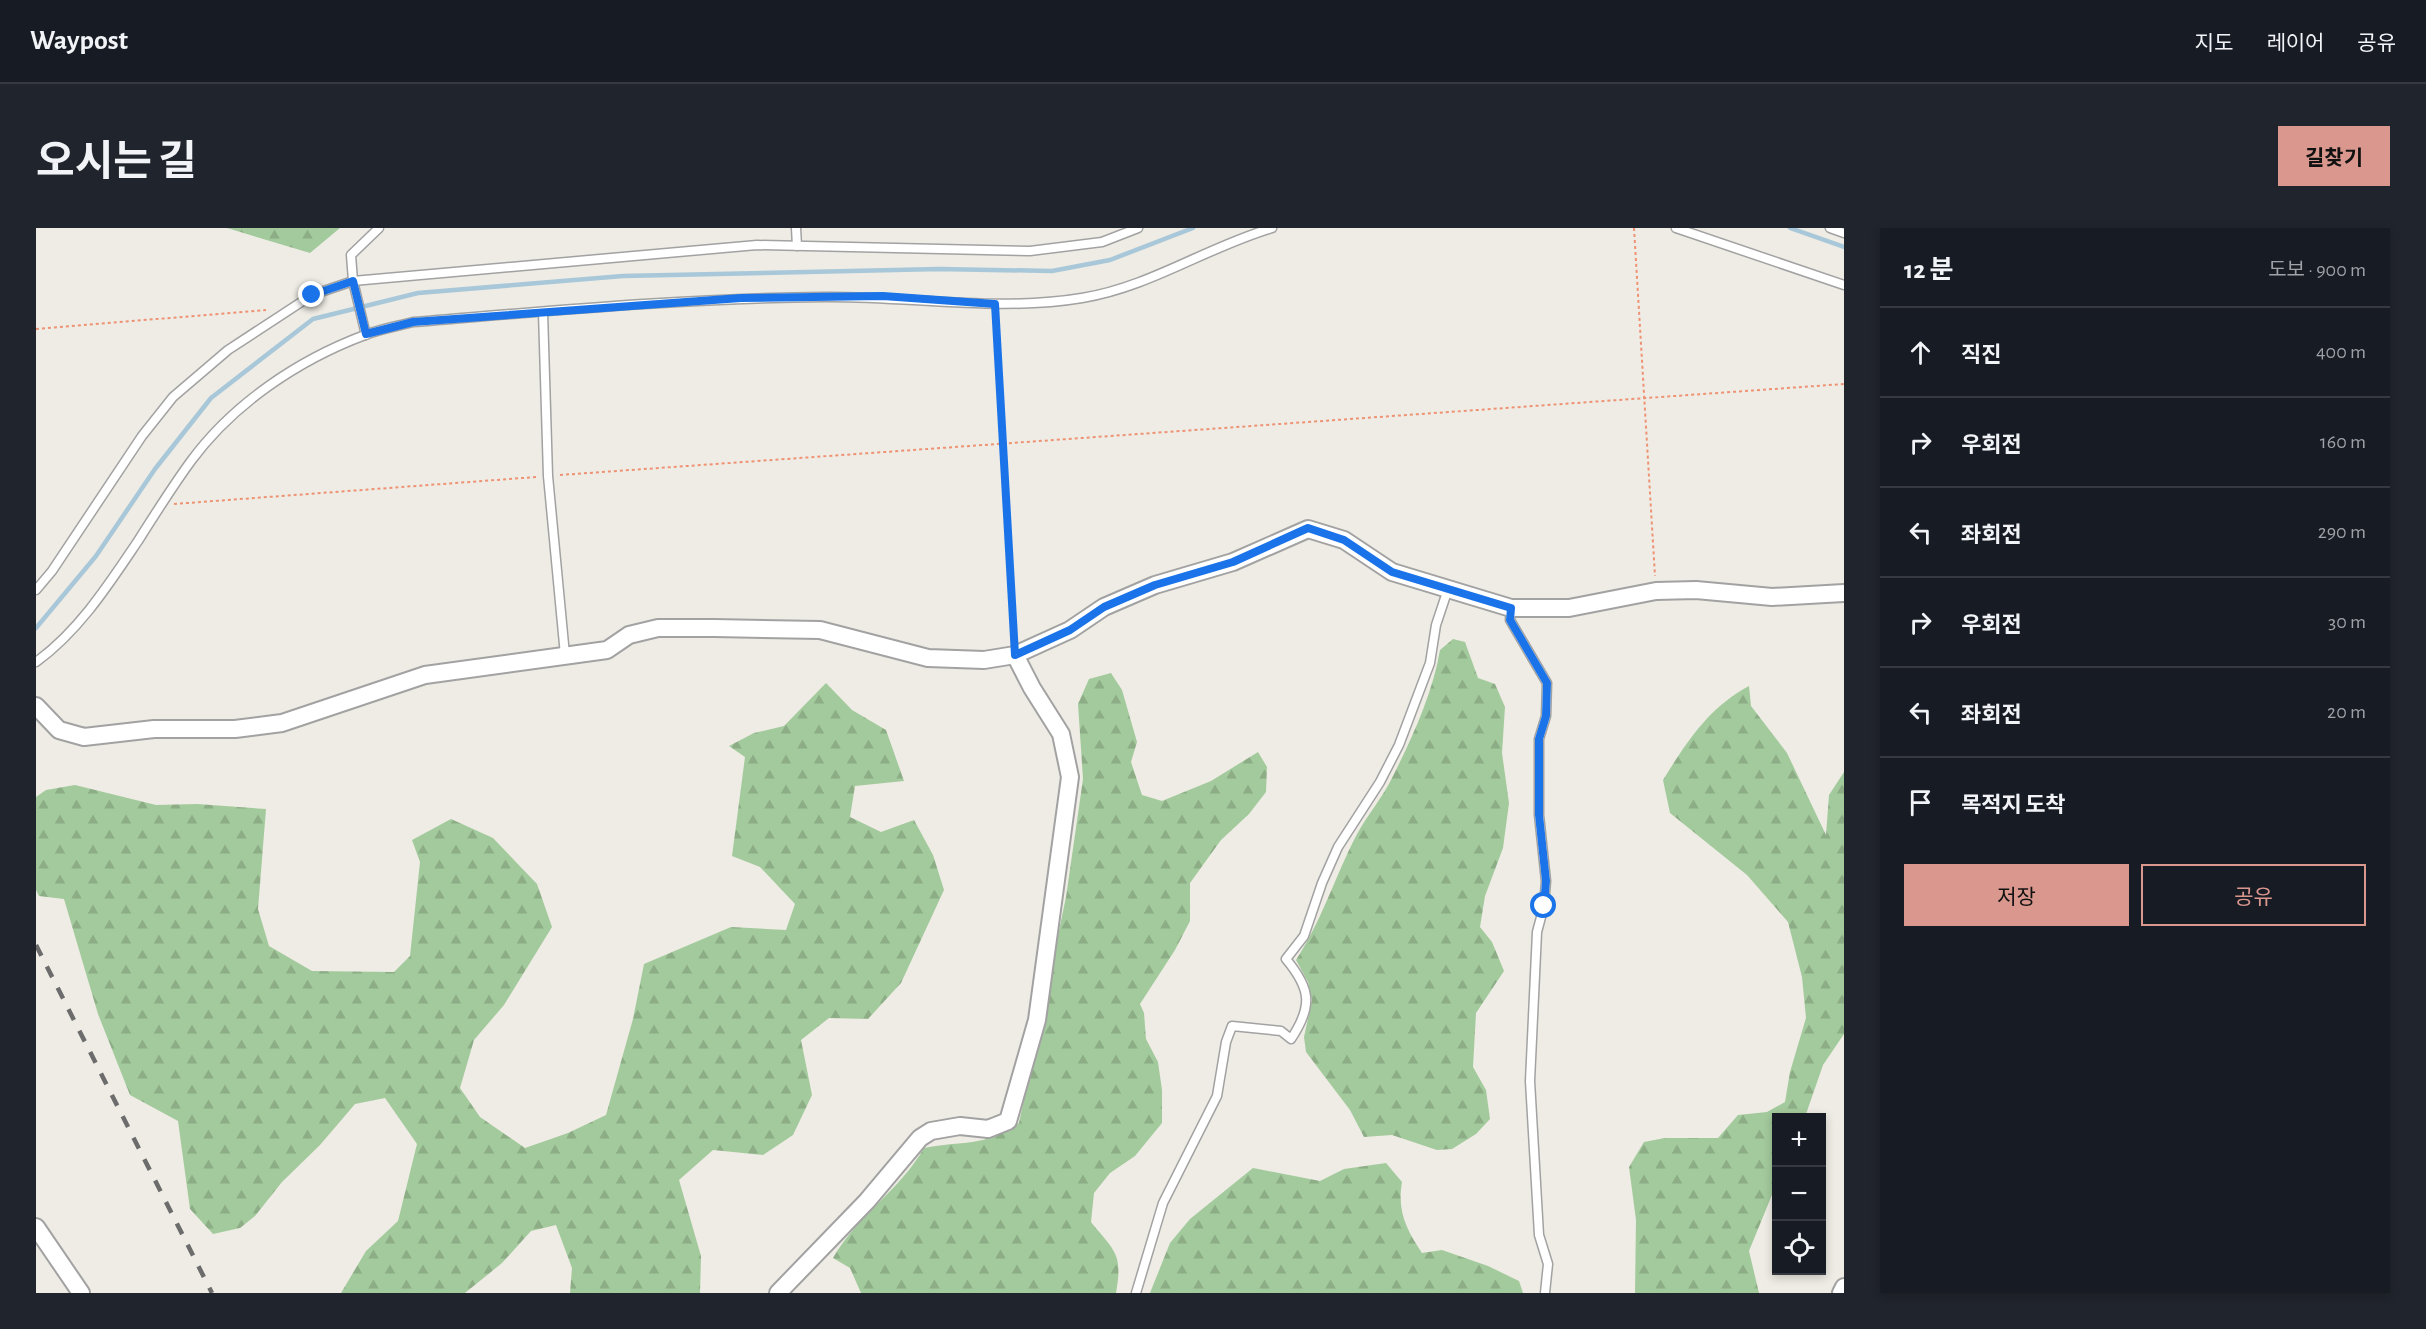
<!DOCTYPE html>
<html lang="ko">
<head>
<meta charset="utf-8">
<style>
	:root { --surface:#171b24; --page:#20242c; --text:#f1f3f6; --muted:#9ea1a6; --line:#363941; --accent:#d9978e }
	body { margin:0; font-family:"Alegreya Sans","Noto Sans KR",sans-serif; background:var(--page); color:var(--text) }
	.controls { position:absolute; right:18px; bottom:18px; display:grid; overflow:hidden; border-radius:0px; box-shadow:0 3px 9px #0003 }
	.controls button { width:54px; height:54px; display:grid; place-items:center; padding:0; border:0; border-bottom:2px solid var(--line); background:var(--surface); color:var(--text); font:30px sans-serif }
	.stop { position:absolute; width:18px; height:18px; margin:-14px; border:4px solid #1a73e8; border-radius:50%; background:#fff }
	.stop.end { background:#1a73e8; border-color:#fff; box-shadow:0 2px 6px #0008 }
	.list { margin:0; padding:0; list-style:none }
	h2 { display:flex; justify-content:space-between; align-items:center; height:78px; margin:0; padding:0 24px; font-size:26px }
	h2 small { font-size:20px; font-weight:400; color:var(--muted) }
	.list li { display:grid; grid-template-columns:39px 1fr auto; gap:18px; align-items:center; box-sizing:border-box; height:90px; padding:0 24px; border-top:2px solid var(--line) }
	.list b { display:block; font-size:22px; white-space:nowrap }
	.list em { font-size:20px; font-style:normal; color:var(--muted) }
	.actions { display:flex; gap:12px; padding:18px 24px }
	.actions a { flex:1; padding:14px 0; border:2px solid var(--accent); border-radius:0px; text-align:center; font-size:21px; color:var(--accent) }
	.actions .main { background:var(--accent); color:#111 }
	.icon { flex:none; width:33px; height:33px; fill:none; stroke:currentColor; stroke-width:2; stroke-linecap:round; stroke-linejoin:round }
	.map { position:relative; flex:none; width:1808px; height:1065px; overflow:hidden; border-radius:0px }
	header { display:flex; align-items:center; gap:36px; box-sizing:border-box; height:84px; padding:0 30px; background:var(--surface); border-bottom:2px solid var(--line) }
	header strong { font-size:28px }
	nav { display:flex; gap:33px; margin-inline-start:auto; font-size:21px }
	.intro { display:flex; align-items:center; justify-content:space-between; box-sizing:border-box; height:144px; padding:0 36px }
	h1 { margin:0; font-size:42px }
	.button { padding:15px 27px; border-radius:0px; background:var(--accent); color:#111; font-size:21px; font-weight:700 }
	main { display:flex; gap:36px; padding:0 36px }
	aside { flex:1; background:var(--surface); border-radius:0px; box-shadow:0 3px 9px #0003 }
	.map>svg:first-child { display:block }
	.forest { fill:url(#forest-firs) }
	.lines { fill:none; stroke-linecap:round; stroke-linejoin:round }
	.stream { stroke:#a8c7d8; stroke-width:4.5 }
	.lane-casing { stroke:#a2a2a2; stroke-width:11 }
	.street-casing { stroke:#a2a2a2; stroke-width:20 }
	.path { stroke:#ef9274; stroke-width:2; stroke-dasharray:3 3; stroke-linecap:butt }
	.lane { stroke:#fff; stroke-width:8 }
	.street { stroke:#fff; stroke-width:16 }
	.rail { stroke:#6c6c6c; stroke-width:4.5; stroke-dasharray:12 12; stroke-linecap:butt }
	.route { stroke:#1a73e8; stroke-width:8 }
</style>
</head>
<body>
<header>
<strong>Waypost</strong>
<nav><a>지도</a><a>레이어</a><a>공유</a></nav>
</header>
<div class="intro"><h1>오시는 길</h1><a class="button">길찾기</a></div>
<main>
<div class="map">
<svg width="1808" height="1065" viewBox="0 0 1808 1065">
	<defs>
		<pattern id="forest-firs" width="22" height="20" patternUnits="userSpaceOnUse" patternTransform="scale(1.5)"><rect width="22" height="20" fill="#a3ca9c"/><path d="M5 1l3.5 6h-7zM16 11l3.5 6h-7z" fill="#8cad86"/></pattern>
	</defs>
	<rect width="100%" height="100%" fill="#eeece4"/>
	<g class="forest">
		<polygon points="191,0 304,0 274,25"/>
		<path d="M1417 411 1429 414 1442 450 1459 456 1469 479 1466 525 1473 575 1467 620 1449 668 1444 699 1456 714 1468 743 1440 785 1437 839 1450 862 1454 891 1440 906 1416 921 1401 922 1356 907 1328 909 1314 882 1270 824 1268 809 1276 772 1272 754 1260 732C1285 694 1299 649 1320 608 1331 587 1348 568 1358 546 1377 508 1397 464 1404 422Z"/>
		<path d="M1075 445 1086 462 1101 514 1095 534 1106 567 1126 573 1175 553 1222 524 1231 539 1230 564 1213 586 1185 612 1154 655V693L1139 722 1104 776 1108 785 1110 811 1122 834 1126 862V895L1099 928 1074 945 1058 965 1055 994C1079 1024 1087 1025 1080 1065H825L814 1040 797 1030C821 988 864 962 888 920 927 912 947 920 983 895L1030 669 1047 551 1042 476 1053 451Z"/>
		<polygon points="790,455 816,482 850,502 868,553 819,558 814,589 845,604 878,592 897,627 908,662 865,755 832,791 793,790 765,812 776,867 757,907 727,927 677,922 643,952 665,1028 664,1065 534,1065 536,1040 520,997 495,1003 466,1035 429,1065 305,1065 330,1023 362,993 381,916 349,870 319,876 284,917 246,954 219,988 204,1000 177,1006 154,981 142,893 94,867 62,786 28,671 3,668 0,662 0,569 10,562 39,557 120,577 161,576 230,581 222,681 233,718 276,743 358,744 374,728 384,634 376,612 415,591 457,610 501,656 516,699 468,777 438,812 424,860 444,889 489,920 532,905 570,887 597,791 608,736 695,699 750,702 759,676 724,639 696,628 709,529 693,518 718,505 748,498"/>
		<path d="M1713 458 1715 478 1751 525 1790 607 1793 567 1808 544V806L1787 837 1769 889 1740 890V957L1713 1023 1723 1065H1599L1600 992 1593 939 1608 914 1629 910H1682L1702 887 1731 884 1749 874 1754 844 1770 790 1766 749 1752 694 1711 647 1634 585 1627 552C1650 515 1673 479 1713 458Z"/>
		<path d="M1350 935 1366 954C1361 983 1370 1001 1386 1025L1406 1022 1452 1038 1483 1053 1487 1065H1114L1134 1015 1154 991 1217 940 1284 953 1308 941Z"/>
	</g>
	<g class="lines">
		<g class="stream">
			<polyline points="1754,0 1808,19"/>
			<polyline points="0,400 60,328 119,241 175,170 277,91 382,65 587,48 903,41 1016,43 1074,32 1157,0"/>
		</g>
		<defs>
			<g id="lane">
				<polyline points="760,0 761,18"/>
				<polyline points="1640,0 1808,57"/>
				<polyline points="1794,0 1808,5"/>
				<polyline points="507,84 512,248 529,427"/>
				<polyline points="330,107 317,53 315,27 343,0"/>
				<polyline points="0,362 16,343 106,208 137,169 192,122 276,67 317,53 721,17 994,23 1066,14 1102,0"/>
				<polyline points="1475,380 1474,392 1511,455 1510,488 1503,511 1503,587 1510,653 1508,678 1501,704 1494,853 1503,1007 1512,1036 1509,1065"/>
				<path d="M0 434C43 403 73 356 102 313 119 286 136 259 155 233 197 176 262 132 329 107 344 101 362 98 377 94 514 83 651 70 788 69 874 68 962 84 1046 70 1114 59 1171 19 1236 0"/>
				<path d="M1100 1065 1127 975 1181 868 1190 814 1196 798 1245 803 1255 811C1277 778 1275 761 1250 731L1268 708 1286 655 1302 619 1344 554 1363 517 1394 435 1400 397 1412 361"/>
			</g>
			<g id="street">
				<polyline points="0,478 23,502 48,509 118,501 199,501 246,495 389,447 571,422 593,407 622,400 678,400 784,402 892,430 948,432 979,427 1034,402 1068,379 1119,357 1197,334 1272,301 1308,312 1356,344 1475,380 1533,380 1620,363 1660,362 1736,369 1808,365"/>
				<polyline points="0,999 45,1065"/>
				<polyline points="742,1065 831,973 884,910 895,903 924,898 952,901 972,893 1001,792 1034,549 1025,506 996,460 979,427"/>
				<polyline points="1805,1065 1808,1059"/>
			</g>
		</defs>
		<use href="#lane" class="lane-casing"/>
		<use href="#street" class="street-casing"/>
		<g class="path">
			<polyline points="1598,0 1619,348"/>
			<polyline points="959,85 978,412"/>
			<polyline points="0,101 230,82"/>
			<polyline points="524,247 1808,156"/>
			<polyline points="138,276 500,249"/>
		</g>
		<use href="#lane" class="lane"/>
		<use href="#street" class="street"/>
		<polyline class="rail" points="0,717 176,1065"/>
	</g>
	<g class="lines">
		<polyline class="route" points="276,67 317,53 330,106 377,94 705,70 847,68 959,76 979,427 1034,402 1068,379 1119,357 1197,334 1272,300 1308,312 1356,344 1475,380 1474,392 1511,455 1510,488 1503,511 1503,587 1510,653 1508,678"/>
	</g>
</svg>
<div class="controls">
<button>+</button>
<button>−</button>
<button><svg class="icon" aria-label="locate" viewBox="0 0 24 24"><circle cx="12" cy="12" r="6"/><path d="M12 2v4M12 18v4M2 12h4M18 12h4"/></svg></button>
</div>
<div class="stop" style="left:1508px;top:678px"></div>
<div class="stop end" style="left:276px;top:67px"></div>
</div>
<aside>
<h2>12 분<small>도보 · 900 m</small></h2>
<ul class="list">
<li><svg class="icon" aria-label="ahead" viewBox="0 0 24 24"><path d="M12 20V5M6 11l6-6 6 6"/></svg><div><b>직진</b></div><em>400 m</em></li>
<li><svg class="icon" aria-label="right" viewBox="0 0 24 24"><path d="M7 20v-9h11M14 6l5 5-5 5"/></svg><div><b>우회전</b></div><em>160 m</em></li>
<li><svg class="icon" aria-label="left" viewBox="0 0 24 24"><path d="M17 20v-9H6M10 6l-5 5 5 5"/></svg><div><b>좌회전</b></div><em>290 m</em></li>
<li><svg class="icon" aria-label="right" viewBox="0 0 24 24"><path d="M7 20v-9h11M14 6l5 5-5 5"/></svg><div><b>우회전</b></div><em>30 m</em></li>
<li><svg class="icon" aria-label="left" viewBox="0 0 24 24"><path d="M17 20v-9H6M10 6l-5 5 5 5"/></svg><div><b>좌회전</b></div><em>20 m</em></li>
<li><svg class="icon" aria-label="arrive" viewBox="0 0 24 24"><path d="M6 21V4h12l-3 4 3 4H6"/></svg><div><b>목적지 도착</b></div></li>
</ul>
<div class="actions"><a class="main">저장</a><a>공유</a></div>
</aside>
</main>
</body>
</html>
